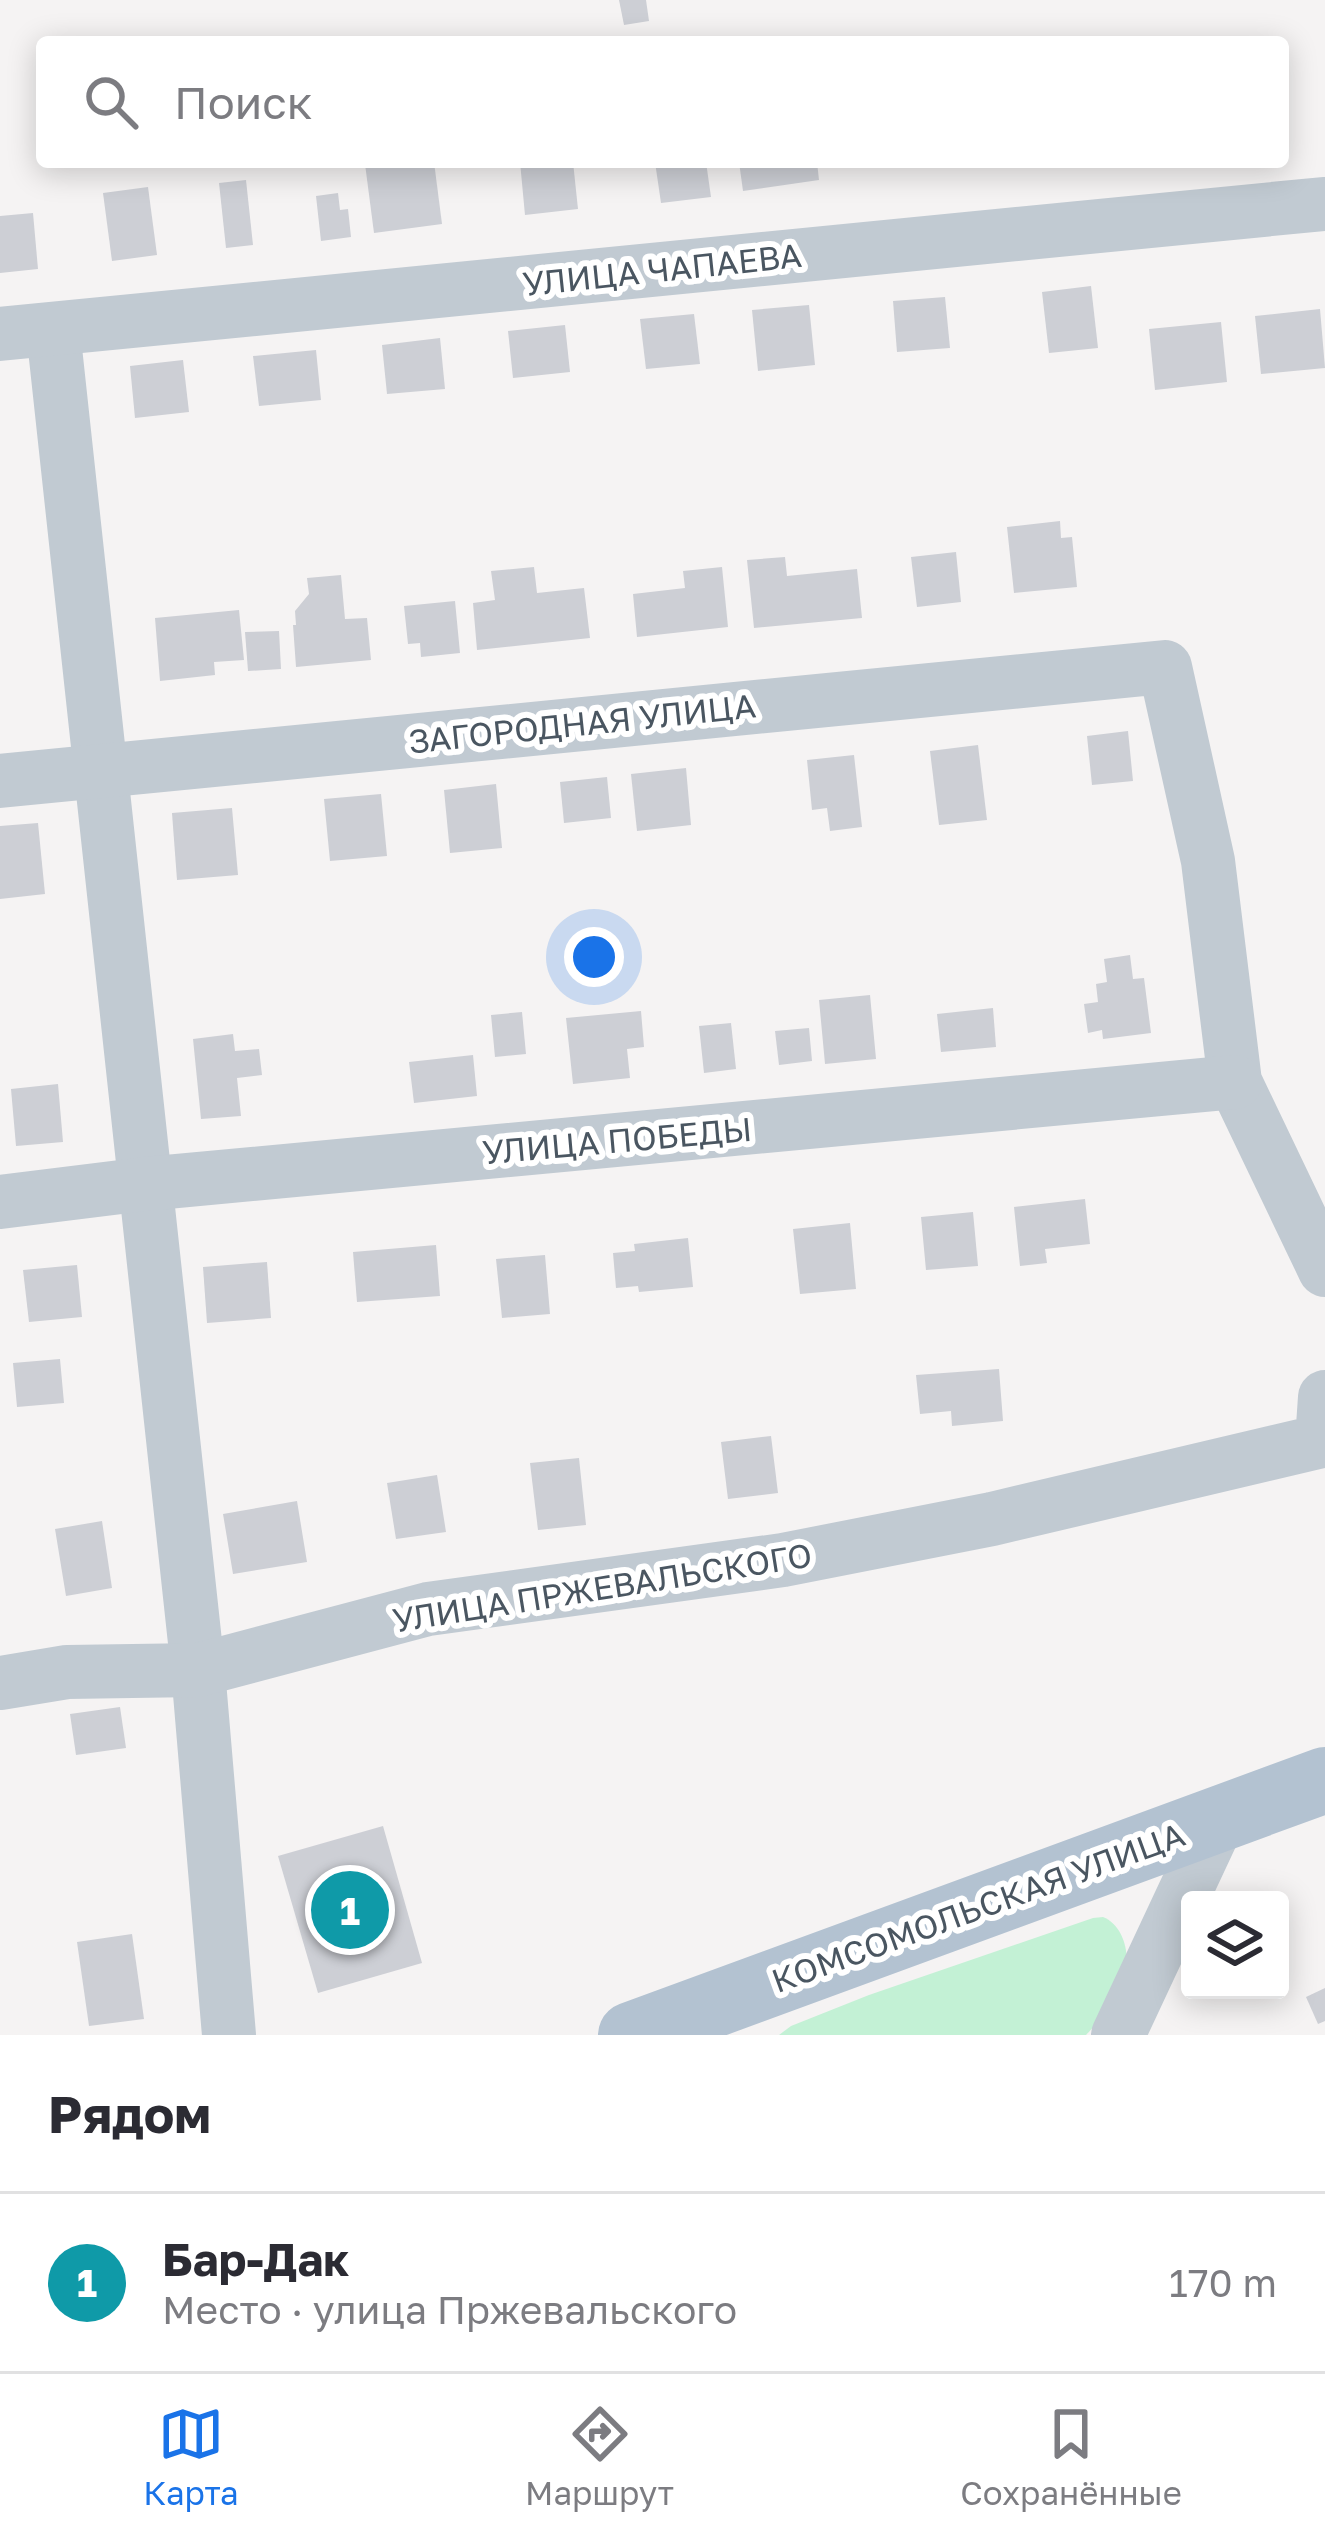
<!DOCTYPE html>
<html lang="ru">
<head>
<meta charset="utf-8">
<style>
	:root { --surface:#fff; --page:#f2f2f3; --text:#2b2b33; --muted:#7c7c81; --line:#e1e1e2; --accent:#1a73e8 }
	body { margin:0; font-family:"Golos Text",sans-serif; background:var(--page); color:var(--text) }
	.controls { position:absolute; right:36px; bottom:36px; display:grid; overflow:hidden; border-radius:12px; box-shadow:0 6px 30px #0003 }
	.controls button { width:108px; height:108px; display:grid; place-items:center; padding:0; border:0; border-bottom:3px solid var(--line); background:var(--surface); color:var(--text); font:60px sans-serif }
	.you { position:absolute; left:594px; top:957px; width:42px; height:42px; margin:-30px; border:9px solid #fff; border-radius:50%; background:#1a73e8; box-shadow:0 0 0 18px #1a73e833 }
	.badge { display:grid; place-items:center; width:78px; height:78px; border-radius:50%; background:var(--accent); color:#fff; font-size:39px; font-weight:700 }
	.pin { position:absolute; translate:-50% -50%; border:6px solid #fff; box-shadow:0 3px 12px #0006 }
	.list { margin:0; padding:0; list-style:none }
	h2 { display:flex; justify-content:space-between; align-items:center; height:156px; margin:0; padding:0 48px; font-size:51px }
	h2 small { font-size:39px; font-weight:400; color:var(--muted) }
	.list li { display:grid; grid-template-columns:78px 1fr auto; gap:36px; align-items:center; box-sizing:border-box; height:180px; padding:0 48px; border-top:3px solid var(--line) }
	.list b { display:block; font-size:45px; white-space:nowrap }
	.list p { margin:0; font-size:39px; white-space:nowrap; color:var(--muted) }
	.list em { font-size:39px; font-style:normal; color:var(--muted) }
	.icon { flex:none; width:66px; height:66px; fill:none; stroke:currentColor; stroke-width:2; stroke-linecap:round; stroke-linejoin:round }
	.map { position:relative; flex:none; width:1325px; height:2035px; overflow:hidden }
	.search { position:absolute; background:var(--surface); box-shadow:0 6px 30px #0003; left:36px; right:36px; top:36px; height:132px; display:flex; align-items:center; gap:30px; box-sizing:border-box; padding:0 42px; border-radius:12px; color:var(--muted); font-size:45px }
	.sheet { height:336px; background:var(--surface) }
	nav { display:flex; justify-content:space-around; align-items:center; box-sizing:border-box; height:168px; border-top:3px solid var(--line); background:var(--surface); font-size:33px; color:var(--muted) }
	nav a { display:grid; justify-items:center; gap:6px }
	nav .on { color:var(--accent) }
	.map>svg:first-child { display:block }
	.green { fill:#c3f1d5 }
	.building { fill:#cdcfd5 }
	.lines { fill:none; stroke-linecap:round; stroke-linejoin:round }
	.minor { stroke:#c1cad2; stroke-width:54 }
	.major { stroke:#b3c2d1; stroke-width:66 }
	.labels { text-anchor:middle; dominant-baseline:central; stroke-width:12; stroke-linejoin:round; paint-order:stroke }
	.street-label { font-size:33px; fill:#4a5661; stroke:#fff }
</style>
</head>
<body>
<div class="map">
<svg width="1325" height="2035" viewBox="0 0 1325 2035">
	<rect width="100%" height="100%" fill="#f5f3f3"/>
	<path class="green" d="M1103 1917C1121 1924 1129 1948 1126 1967 1123 1985 1099 2022 1086 2035H779L791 2026 869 1995 1093 1918Z"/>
	<g class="building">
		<polygon points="619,0 646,0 649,21 624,25"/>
		<polygon points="380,162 434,162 442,224 374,233 365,164"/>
		<polygon points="520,162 573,162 578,209 525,215"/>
		<polygon points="655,162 706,162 711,197 661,203"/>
		<polygon points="739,162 817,162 819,180 743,191"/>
		<polygon points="246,180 253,245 226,248 219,183"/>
		<polygon points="148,187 157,255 112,261 103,193"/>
		<polygon points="338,193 340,210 348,209 351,237 321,241 316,196"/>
		<polygon points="33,213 38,269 0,273 0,216"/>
		<polygon points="1091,286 1098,348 1049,353 1042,292"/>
		<polygon points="945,297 950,348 897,352 893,301"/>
		<polygon points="809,305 815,365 758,371 752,310"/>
		<polygon points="1320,309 1325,368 1261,374 1255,316"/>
		<polygon points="694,314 700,364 646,369 640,319"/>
		<polygon points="1221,322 1227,382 1155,390 1149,329"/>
		<polygon points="565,325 570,372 513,378 508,331"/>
		<polygon points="440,338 445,389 387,394 382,345"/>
		<polygon points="316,350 321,400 259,406 253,356"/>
		<polygon points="183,360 189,412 135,418 130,366"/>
		<polygon points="1060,521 1061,538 1072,537 1077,587 1014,593 1007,527"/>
		<polygon points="956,552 961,602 917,607 911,557"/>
		<polygon points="785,557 787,576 857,569 862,618 754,628 747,560"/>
		<polygon points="534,567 537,593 584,588 590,638 477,650 473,603 495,600 491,571"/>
		<polygon points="722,567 728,627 637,637 633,594 685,588 683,571"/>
		<polygon points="341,575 345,619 367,618 371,660 296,667 293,625 296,625 295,611 309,594 307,578"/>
		<polygon points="455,601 460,653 421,657 420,643 408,644 404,606"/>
		<polygon points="239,610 244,660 214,662 215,675 160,681 155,618"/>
		<polygon points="279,631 281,669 248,671 245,632"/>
		<polygon points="1128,731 1133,781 1092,785 1087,736"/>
		<polygon points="978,745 987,820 939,825 930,751"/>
		<polygon points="854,755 862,827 830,831 827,808 812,810 807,760"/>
		<polygon points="686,768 691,825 637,831 631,774"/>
		<polygon points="607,777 611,818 564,823 560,782"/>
		<polygon points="496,784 502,848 450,853 444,790"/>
		<polygon points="381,794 387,856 330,861 324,799"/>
		<polygon points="232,808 238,875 177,880 172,813"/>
		<polygon points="38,823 45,894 0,899 0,826"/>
		<polygon points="1130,955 1133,979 1144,978 1151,1033 1103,1039 1102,1030 1088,1033 1084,1004 1098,1002 1096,984 1107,982 1104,959"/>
		<polygon points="870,995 876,1059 825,1064 819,1000"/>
		<polygon points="993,1008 996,1047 941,1052 937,1014"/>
		<polygon points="641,1011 644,1047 627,1049 630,1078 573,1084 566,1018"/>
		<polygon points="522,1012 526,1054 495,1057 491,1015"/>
		<polygon points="731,1023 736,1069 704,1073 699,1026"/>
		<polygon points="809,1028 812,1061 779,1065 775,1031"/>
		<polygon points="233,1034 235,1051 259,1049 262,1075 237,1078 241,1116 201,1119 193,1039"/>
		<polygon points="473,1055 477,1096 414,1103 409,1062"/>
		<polygon points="58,1084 63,1142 16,1146 11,1089"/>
		<polygon points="1085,1199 1090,1244 1045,1249 1047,1263 1020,1266 1014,1207"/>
		<polygon points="973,1212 978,1266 926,1270 921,1217"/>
		<polygon points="850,1223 856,1289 800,1294 793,1229"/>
		<polygon points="688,1238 693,1287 639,1292 638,1286 616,1288 613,1253 635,1251 634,1244"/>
		<polygon points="436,1245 440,1296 357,1302 353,1252"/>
		<polygon points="545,1255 550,1314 502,1318 496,1259"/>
		<polygon points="267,1262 271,1318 207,1323 203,1267"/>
		<polygon points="77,1265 82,1317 29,1322 23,1270"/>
		<polygon points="60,1359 64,1403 17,1407 13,1363"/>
		<polygon points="999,1369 1003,1421 952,1426 951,1411 920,1414 916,1375"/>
		<polygon points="771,1436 778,1493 728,1499 721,1442"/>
		<polygon points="579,1458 586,1525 538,1530 530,1463"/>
		<polygon points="437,1475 446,1532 396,1539 387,1483"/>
		<polygon points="297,1501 307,1562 233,1574 223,1514"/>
		<polygon points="102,1521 112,1588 66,1596 55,1529"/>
		<polygon points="120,1707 126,1748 76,1755 70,1714"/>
		<polygon points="383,1826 422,1963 318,1993 278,1856"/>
		<polygon points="132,1934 144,2019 89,2026 77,1942"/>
		<polygon points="1325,1988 1325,2021 1318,2024 1306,1997"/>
	</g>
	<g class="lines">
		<g class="minor">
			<polyline points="53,330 198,1670 229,2035"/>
			<polyline points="0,334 1323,204"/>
			<polyline points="0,781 1165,667 1208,861 1235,1082 1325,1270"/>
			<polyline points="0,1202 145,1184 1235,1082"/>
			<polyline points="0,1683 67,1672 198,1670 428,1609 783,1560 992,1519 1322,1441 1325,1397"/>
			<polyline points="1118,2035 1219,1819"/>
		</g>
		<polyline class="major" points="631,2035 1325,1780"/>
	</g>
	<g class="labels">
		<g class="street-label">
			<text transform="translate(662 269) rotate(-6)">УЛИЦА ЧАПАЕВА</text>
			<text transform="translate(582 723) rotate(-6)">ЗАГОРОДНАЯ УЛИЦА</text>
			<text transform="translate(617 1140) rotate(-5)">УЛИЦА ПОБЕДЫ</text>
			<text transform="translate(602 1587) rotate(-9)">УЛИЦА ПРЖЕВАЛЬСКОГО</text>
			<text transform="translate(978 1907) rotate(-20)">КОМСОМОЛЬСКАЯ УЛИЦА</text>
		</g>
	</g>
</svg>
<div class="controls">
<button><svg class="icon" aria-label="layers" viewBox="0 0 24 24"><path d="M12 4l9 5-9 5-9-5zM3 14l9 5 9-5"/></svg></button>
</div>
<div class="you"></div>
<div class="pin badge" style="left:350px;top:1910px;background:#0f9aa8">1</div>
<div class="search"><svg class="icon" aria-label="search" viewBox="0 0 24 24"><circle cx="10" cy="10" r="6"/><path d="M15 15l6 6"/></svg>Поиск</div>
</div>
<section class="sheet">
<h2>Рядом<small></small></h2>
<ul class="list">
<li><span class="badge" style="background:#0f9aa8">1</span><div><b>Бар-Дак</b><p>Место · улица Пржевальского</p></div><em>170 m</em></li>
</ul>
</section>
<nav>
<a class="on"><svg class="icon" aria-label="map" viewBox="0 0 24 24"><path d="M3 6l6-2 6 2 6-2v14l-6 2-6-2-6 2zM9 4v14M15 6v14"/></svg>Карта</a>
<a><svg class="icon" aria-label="directions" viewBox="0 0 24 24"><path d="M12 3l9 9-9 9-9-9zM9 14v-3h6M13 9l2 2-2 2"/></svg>Маршрут</a>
<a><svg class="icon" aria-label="saved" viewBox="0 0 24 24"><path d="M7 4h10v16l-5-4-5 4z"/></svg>Сохранённые</a>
</nav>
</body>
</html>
